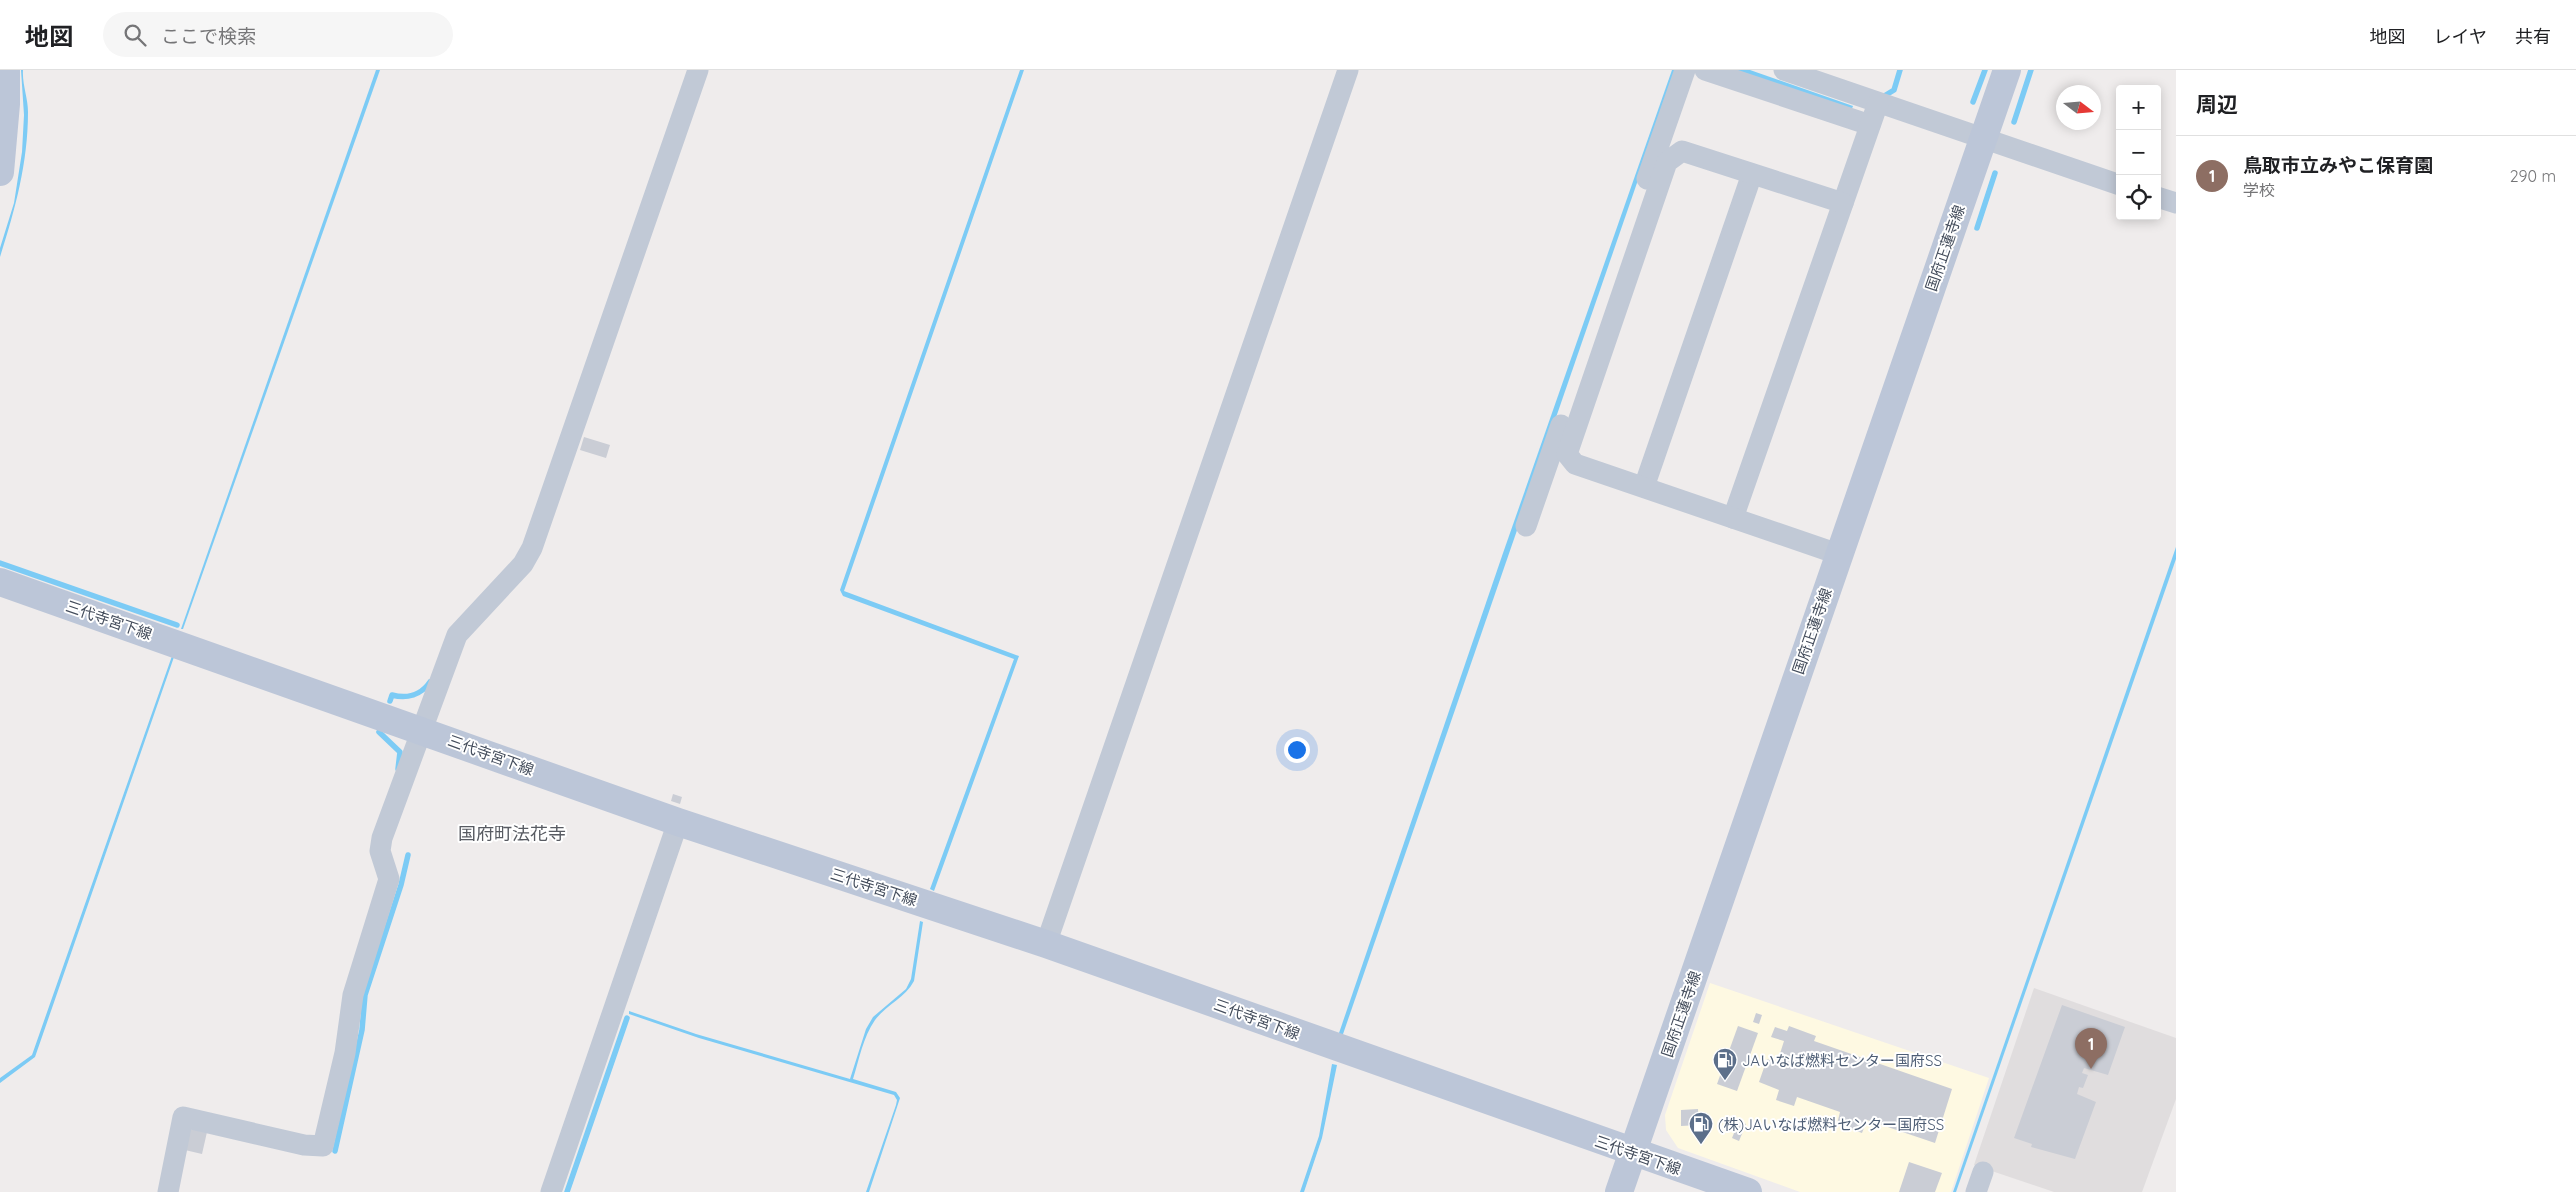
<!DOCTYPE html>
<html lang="ja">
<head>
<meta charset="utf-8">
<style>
	:root { --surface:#fff; --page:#f6f6f6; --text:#202124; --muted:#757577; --line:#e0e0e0; --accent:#0f766e }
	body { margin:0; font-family:Quicksand,"Noto Sans JP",sans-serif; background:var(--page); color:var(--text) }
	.controls { position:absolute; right:15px; top:15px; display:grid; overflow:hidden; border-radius:5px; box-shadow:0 2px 12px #0003 }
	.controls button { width:45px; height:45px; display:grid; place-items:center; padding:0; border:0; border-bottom:1px solid var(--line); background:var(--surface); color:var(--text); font:25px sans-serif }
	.compass { position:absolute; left:2056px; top:15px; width:45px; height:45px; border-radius:50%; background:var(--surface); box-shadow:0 2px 12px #0003; rotate:106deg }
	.you { position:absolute; left:1296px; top:679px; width:18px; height:18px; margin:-12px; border:4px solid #fff; border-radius:50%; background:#1a73e8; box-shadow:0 0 0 8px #1a73e833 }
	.badge { display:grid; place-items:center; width:32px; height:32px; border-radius:50%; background:var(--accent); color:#fff; font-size:16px; font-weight:700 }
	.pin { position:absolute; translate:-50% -41px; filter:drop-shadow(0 1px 2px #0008) }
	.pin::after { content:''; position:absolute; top:26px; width:18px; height:15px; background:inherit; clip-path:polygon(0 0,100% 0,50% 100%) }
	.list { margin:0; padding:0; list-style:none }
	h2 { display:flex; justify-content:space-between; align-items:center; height:65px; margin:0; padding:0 20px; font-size:21px }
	h2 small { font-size:16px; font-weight:400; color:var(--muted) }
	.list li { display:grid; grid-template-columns:32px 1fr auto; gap:15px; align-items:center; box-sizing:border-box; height:80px; padding:0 20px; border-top:1px solid var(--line) }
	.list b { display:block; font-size:19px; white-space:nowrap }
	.list p { margin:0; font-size:16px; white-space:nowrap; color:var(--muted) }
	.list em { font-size:16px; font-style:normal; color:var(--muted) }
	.icon { flex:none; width:28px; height:28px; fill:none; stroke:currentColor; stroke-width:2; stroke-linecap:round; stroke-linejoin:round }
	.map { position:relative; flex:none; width:2176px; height:1122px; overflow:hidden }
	header { display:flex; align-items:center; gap:30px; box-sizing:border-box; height:70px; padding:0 25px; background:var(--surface); border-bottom:1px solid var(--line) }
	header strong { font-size:24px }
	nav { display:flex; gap:28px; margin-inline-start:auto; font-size:18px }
	.search { width:350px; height:45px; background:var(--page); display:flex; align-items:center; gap:12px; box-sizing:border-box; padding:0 18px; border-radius:28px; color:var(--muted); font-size:19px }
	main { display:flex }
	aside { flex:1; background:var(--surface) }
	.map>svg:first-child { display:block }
	.commercial { fill:#fef9e2 }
	.education { fill:#e0ddde }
	.water { fill:#7ccbf5 }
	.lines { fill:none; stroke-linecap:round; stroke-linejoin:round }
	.stream { stroke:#7ccbf5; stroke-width:5.5 }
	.building { fill:#cacdd5 }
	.minor { stroke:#c1c9d6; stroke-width:21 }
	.secondary { stroke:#bcc6d8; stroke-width:28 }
	.labels { text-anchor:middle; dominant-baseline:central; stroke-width:4; stroke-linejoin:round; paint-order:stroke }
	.street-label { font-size:15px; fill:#434c5b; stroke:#fff }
	.service-label { font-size:15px; fill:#4e5e75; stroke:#fff; text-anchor:start }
	.quarter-label { font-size:18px; fill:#585b62; stroke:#fff }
</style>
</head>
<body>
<header>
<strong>地図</strong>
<div class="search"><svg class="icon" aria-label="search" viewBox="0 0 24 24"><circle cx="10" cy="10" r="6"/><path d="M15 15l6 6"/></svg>ここで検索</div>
<nav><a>地図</a><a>レイヤ</a><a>共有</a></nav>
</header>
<main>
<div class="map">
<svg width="2176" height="1122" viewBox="0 0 2176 1122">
	<rect width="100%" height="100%" fill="#efecec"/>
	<polygon class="commercial" points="1710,913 1989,1008 1951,1122 1800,1122 1678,1078 1666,1060 1665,1045"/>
	<polygon class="education" points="2034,918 2176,968 2176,1029 2142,1122 2054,1122 1974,1095"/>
	<g class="water">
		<path d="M21 0H23C22 14 28 28 28 42 28 93 15 140 0 187V178L14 133 22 82 24 45Z"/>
		<polygon points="376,0 380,0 183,559 181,559"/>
		<polygon points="1020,0 1024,0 844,521 1019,586 934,821 930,819 1014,589 843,526 840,520"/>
		<polygon points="1672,0 1676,0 1342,967 1338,966 1502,486"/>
		<polygon points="1733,0 1750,0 1853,36 1851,41"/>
		<polygon points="2176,477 2176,489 1956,1122 1953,1122"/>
		<polygon points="172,586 174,587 35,987 0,1013 0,1008 32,985"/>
		<path d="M920 851 923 852 914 911C905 928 886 935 875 950 863 967 859 990 853 1009L896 1022 900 1028 869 1122H866L896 1035 897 1030 894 1025 699 968 629 944V941L696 964 850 1009 866 959 873 947 906 919 911 909Z"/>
		<polygon points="1332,994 1337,995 1322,1068 1304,1122 1300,1122 1319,1066"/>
	</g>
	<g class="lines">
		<g class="stream">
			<polyline points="1881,28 1894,20 1900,0"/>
			<polyline points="1973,32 1985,0"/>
			<polyline points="2014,52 2031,0"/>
			<polyline points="1977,158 1995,103"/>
			<polyline points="0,493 177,555"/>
			<path d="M390 631 392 625C407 629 421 625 430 612"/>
			<polyline points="379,662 400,682 398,699"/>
			<polyline points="335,1081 362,960 365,925 401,815 408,785"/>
			<polyline points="567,1122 627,948"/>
		</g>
	</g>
	<g class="building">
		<polygon points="584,367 610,375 606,388 580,380"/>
		<polygon points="673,724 682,727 680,734 671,731"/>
		<polygon points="2062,935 2125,957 2108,1005 2084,998 2082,1003 2088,1005 2083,1018 2079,1017 2077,1024 2096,1032 2075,1089 2031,1077 2032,1074 2014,1068"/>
		<polygon points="1756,943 1762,945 1759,954 1753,952"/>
		<polygon points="1738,956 1758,963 1737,1021 1717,1014"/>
		<polygon points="1789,956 1816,966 1814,971 1952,1019 1935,1073 1867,1050 1862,1063 1837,1054 1840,1042 1797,1027 1794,1036 1776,1030 1779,1020 1759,1012 1767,989 1777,993 1784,971 1771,967 1775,957 1787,961"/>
		<polygon points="1698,1039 1699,1055 1681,1056 1681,1040"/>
		<polygon points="1739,1051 1746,1054 1739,1071 1732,1068"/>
		<polygon points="190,1059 207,1062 202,1084 185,1080"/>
		<polygon points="1909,1092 1942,1103 1935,1122 1899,1122"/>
	</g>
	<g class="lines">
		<g class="minor">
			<polyline points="1705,0 1870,55"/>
			<polyline points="1784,0 2120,115"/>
			<polyline points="1647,109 1685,0"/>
			<polyline points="2157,127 2176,133"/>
			<polyline points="1644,417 1752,104"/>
			<polyline points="1733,448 1878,33"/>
			<polyline points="1526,456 1561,355"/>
			<polyline points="1838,484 1575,394 1567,384 1667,92 1682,81 1843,133"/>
			<polyline points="1046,874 1348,0"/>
			<polyline points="168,1122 183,1047 304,1075 323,1076 345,983 353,925 389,809 380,781 382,768 457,565 523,494 532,478 698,0"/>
			<polyline points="551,1122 678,752"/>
			<polyline points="1976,1122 1983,1102"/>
		</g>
		<g class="secondary">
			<polyline points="0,102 6,34 6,0"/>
			<polyline points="0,512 678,752 1046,874 1748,1122"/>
			<polyline points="1619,1122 2007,0"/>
		</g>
	</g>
	<defs>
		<symbol id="fuel-pin" viewBox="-11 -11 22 30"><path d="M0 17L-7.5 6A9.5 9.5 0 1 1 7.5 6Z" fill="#5c6f8a" stroke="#fff"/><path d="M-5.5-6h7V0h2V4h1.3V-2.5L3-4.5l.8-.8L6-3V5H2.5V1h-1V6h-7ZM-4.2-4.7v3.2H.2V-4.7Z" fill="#fff"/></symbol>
	</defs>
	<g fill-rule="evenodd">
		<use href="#fuel-pin" x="1711" y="976" width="28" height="38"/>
		<use href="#fuel-pin" x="1687" y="1040" width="28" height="38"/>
	</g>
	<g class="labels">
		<g class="street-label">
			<text transform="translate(1945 178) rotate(-71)">国府正蓮寺線</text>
			<text transform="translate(109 550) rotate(19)">三代寺宮下線</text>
			<text transform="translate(1812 561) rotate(-71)">国府正蓮寺線</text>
			<text transform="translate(491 685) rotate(20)">三代寺宮下線</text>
			<text transform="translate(874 817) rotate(18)">三代寺宮下線</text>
			<text transform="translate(1681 944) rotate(-71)">国府正蓮寺線</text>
			<text transform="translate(1257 949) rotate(20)">三代寺宮下線</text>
			<text transform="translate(1638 1085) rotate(19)">三代寺宮下線</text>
		</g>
		<g class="service-label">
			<text x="1742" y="990">JAいなば燃料センター国府SS</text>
			<text x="1718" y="1054">(株)JAいなば燃料センター国府SS</text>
		</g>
		<g class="quarter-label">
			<text x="512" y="763">国府町法花寺</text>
		</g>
	</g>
</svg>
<div class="controls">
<button>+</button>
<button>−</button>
<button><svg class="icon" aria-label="locate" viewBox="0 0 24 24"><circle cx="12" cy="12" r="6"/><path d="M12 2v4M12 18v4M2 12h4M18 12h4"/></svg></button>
</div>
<svg class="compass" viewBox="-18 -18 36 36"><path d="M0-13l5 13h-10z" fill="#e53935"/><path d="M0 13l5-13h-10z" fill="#757577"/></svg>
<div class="you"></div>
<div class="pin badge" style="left:2091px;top:999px;background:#8d6e63">1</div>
</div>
<aside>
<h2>周辺<small></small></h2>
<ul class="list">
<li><span class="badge" style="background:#8d6e63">1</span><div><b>鳥取市立みやこ保育園</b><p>学校</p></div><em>290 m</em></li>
</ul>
</aside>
</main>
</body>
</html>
